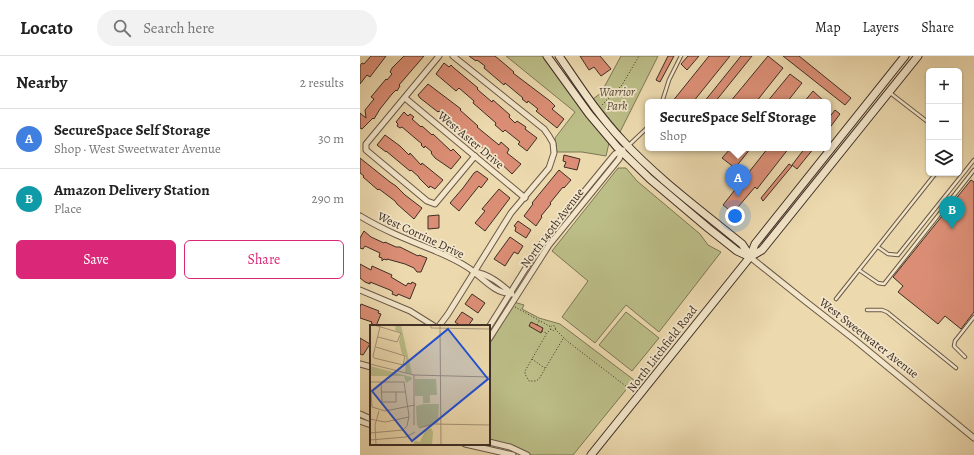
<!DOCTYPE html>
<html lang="en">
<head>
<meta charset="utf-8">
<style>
	:root { --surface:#fff; --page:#f2f2f2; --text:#222; --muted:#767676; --line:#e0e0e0; --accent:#db2777 }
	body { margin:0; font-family:Alegreya,serif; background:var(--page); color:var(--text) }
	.controls { position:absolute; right:12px; top:12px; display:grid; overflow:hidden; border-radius:6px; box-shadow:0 1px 3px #0004 }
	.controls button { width:36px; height:36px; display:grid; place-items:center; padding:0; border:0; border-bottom:1px solid var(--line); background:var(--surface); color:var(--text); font:20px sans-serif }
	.you { position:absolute; left:375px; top:160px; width:14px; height:14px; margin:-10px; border:3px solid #fff; border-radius:50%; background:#1a73e8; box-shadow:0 0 0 6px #1a73e833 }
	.badge { display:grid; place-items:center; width:26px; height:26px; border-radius:50%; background:var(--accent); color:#fff; font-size:13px; font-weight:700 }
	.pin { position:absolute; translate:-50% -33px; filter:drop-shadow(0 1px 2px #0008) }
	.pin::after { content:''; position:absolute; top:21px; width:14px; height:12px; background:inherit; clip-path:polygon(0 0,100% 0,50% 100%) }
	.popup { position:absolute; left:285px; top:43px; width:186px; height:52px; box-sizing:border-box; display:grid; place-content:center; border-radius:6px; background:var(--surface); filter:drop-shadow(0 1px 3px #0005); font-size:13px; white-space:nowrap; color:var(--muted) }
	.popup b { font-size:15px; color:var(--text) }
	.popup::after { content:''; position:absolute; left:50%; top:100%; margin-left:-8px; border:8px solid transparent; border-top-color:var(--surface) }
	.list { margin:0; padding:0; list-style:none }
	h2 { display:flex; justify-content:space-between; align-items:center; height:52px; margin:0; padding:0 16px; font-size:17px }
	h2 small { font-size:13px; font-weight:400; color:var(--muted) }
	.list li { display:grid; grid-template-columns:26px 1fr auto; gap:12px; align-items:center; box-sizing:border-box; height:60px; padding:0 16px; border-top:1px solid var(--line) }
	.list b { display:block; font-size:15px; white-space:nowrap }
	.list p { margin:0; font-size:13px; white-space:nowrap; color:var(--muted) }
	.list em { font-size:13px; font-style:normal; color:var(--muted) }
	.actions { display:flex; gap:8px; padding:12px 16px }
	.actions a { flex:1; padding:9px 0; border:1px solid var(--accent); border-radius:6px; text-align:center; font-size:14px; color:var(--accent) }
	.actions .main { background:var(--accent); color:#fff }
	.icon { flex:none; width:22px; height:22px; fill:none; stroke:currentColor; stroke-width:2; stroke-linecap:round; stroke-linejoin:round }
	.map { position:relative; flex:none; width:614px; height:399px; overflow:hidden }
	header { display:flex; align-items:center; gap:24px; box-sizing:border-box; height:56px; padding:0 20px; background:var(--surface); border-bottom:1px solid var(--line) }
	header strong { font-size:19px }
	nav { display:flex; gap:22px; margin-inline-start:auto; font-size:14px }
	.search { width:280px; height:36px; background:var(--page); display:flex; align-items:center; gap:10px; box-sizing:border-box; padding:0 14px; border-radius:22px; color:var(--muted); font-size:15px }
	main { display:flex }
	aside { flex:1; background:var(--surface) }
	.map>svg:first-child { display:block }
	.green { fill:#bcbe88; stroke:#7d7657 }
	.building { fill:#db8e75; stroke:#3e2e26 }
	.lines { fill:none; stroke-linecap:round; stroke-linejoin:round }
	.lane-casing { stroke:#6a5948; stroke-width:4.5 }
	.street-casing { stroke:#6a5948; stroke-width:7 }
	.secondary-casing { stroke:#3e2e26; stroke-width:9 }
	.path { stroke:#3e2e26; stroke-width:1; stroke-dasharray:1 2; stroke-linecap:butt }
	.lane { stroke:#f3e6ca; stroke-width:2.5 }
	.street { stroke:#f3e6ca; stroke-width:5 }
	.secondary { stroke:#f3e6ca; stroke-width:7 }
	.labels { text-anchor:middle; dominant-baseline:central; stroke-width:3.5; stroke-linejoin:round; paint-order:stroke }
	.park-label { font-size:12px; font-style:italic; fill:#574b3a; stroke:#f3e6ca }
	.street-label { font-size:12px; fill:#3e2e26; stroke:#f3e6ca }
	.inset-road { fill:none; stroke:#a69578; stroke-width:1 }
	.view { fill:#1d4ed8; fill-opacity:0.15; stroke:#1d4ed8; stroke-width:2 }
	.inset-edge { fill:none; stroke:#3e2e26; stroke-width:2 }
</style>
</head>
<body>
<header>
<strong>Locato</strong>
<div class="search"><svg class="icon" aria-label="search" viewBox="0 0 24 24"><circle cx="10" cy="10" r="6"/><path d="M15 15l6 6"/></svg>Search here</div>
<nav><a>Map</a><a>Layers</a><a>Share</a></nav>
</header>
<main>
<aside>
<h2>Nearby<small>2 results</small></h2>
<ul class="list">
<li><span class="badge" style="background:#3f7fe0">A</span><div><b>SecureSpace Self Storage</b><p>Shop · West Sweetwater Avenue</p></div><em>30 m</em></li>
<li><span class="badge" style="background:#0f9aa8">B</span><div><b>Amazon Delivery Station</b><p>Place</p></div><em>290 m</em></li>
</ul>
<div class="actions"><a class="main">Save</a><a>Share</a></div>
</aside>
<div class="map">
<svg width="614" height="399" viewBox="0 0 614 399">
	<rect width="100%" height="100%" fill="#ecd9ae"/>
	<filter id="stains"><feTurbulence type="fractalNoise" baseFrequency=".005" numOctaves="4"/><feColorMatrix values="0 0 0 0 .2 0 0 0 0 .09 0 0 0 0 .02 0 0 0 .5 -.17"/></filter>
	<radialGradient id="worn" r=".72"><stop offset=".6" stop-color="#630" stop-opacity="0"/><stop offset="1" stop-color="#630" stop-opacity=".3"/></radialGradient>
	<g class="green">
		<polygon points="146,0 185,0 249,87 246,100 222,96 197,96 195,82 215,56"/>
		<polygon points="261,0 298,0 260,76 233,43 241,37"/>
		<polygon points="258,112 266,112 277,125 340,178 348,189 361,196 299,276 266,249 235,287 202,261 228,225 192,195"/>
		<polygon points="154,246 164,249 162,253 179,262 200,268 274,324 213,399 170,399 129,385 129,286"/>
		<polygon points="266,256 299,282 272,315 239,289"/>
	</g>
	<g class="building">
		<polygon points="11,0 26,0 10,21 7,19 0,28 0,10 2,7 4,8"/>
		<polygon points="44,0 64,0 39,29 40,30 37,35 36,34 32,38 20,53 14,63 13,62 2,73 0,72 0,57 6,62 5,54 14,43 11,41 26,23 27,24 32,18 30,16 32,12"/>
		<polygon points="109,0 135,0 154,16 153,17 190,45 195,50 192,53 204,63 197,72 176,55 178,53 168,45 167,47 162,43 163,42 145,27 144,29 124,12 125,10 117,4 116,5"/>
		<polygon points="220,0 240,0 251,13 241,20 234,11 229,14"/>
		<polygon points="308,0 314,0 300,26 296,24"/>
		<polygon points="328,0 339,0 327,14 321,8"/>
		<polygon points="349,0 370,0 333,46 312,46"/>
		<polygon points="381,0 392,0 355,46 344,46"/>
		<polygon points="408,0 423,12 396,46 370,46"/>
		<polygon points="423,0 439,0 491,42 485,49"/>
		<polygon points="84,7 89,11 91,9 94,12 118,32 117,33 132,46 133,44 150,59 149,61 155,67 157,65 166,71 165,73 177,82 167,95 158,88 160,86 145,74 143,76 135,69 136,67 113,47 114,45 99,32 96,35 76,18"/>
		<polygon points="430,18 442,27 427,46 407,46"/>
		<polygon points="68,28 101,53 100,54 118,70 117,71 139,89 141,86 149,93 147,97 161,108 152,118 134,101 99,74 93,70 94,68 79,55 78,56 60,42 58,39"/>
		<polygon points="453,35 465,46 444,46"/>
		<polygon points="475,54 480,58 468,74 468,63"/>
		<polygon points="44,56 48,60 50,58 54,61 52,63 61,71 62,70 72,79 73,78 91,95 93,93 101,101 91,113 75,102 71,97 72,96 65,90 64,92 61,89 62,88 42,71 40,72 37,70 38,68 36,66"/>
		<polygon points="25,79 40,90 49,99 50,97 61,109 62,107 83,124 75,133 70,130 69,132 59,122 59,121 51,114 50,115 26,95 26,96 17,89"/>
		<polygon points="371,92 391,92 375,112 362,102"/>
		<polygon points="408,92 429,92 397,133 395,131 373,157 363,149"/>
		<polygon points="445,92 454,92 437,113 432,109"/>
		<polygon points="204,99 220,103 217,114 204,111 206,106 203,105"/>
		<polygon points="0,102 30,126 36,130 45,139 62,152 54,163 37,148 35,145 19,133 18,134 3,121 4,120 0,117"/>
		<polygon points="429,108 432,110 403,145 401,142"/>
		<polygon points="199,114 211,124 204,132 203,131 190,147 191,148 181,160 182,161 176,170 164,160 173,148 172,147"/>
		<polygon points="117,115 128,123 121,132 119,130 99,155 90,147 103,132 114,117"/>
		<polygon points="611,124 614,126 614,256 601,273 585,260 578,268 538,236 543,230 533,221"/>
		<polygon points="139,133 150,142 125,175 115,167 125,155 122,153"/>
		<polygon points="79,159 79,172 68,173 68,160"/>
		<polygon points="158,165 171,174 166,182 155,175 156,171 154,170"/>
		<polygon points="4,175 11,181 24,187 25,186 36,191 40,191 58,200 59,199 67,202 61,216 57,216 54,212 45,208 27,203 27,204 24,203 22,205 22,202 19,201 20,197 5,190 3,193 0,192 0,182"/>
		<polygon points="150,181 163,190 158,198 154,196 145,210 134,203"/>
		<polygon points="0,208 11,214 12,210 32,219 31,221 46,230 48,227 51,228 52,226 56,228 50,243 38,238 37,240 32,238 33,236 30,234 10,226 10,228 5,226 0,222"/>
		<polygon points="112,238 125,247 118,257 105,248"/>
		<polygon points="1,248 19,255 18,257 21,258 16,270 11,267 12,266 0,262 0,251"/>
		<polygon points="102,256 113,263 108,270 101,270 95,266"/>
		<polygon points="171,266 183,272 181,277 169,270"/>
		<polygon points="0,282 10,288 3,299 0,298"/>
	</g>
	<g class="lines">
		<defs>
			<g id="lane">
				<polyline points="529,36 569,67"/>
				<polyline points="302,46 309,24 321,0"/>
				<polyline points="268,90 288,71"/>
				<polyline points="518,191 528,198 538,199 614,104"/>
				<polyline points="499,214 518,227 524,228 614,114"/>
				<polyline points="476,243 576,117"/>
				<polyline points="507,254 522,254 527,256 596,312"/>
				<polyline points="605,301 594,290 595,285 614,261"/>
			</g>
			<g id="street">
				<polyline points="79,0 6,88 6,94 67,145 75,148 115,100"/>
				<polyline points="45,42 165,142"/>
				<path d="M0 160C23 174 48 184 73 194 87 200 102 206 114 216 124 224 137 238 150 237"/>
				<polyline points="390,201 445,245 495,284 614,382"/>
				<path d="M114 216C129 218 141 228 152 238"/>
				<polyline points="0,234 50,255 74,270"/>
				<polyline points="79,270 88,258 151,157 189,112 194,97 193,87 189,80 184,73 93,0"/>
				<polyline points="129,271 179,191 250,104 255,98 263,94"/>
				<polyline points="129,283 189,189 259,103 262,96"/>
				<polyline points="0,308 11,311"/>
				<polyline points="0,358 11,363"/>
				<polyline points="0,365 11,369"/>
				<polyline points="129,386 150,391 167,399"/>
				<polyline points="105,388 153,399"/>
			</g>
			<g id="secondary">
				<polyline points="187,0 229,58 257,91 290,123 348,172 377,195 390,201"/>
				<path d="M199 0C219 29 238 59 263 85 298 123 342 155 382 188L390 200"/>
				<polyline points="390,201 402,194 558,0"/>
				<polyline points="231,399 390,201 395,188 545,0"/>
			</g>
		</defs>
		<use href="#lane" class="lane-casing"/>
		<use href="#street" class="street-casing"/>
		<use href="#secondary" class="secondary-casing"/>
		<g class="path">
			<polyline points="242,49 262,29 279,0"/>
			<polyline points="155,251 191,271"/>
			<polyline points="177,269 179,265"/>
			<circle cx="193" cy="272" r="2.5"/>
			<polyline points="191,273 187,277 165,315 165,318 169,325 176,325 179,323 204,281"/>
			<polyline points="195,273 207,285 271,334"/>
			<polyline points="182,275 186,277"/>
			<polyline points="172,303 186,313"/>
		</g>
		<use href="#lane" class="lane"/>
		<use href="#street" class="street"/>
		<use href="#secondary" class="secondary"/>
	</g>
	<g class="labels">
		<g class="park-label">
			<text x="257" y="36">Warrior<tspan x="257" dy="14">Park</tspan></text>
		</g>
		<g class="street-label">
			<text transform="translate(111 84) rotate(40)">West Aster Drive</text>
			<text transform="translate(192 172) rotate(-53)">North 140th Avenue</text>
			<text transform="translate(61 179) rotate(25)">West Corrine Drive</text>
			<text transform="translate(509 282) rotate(38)">West Sweetwater Avenue</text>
			<text transform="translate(302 293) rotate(-52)">North Litchfield Road</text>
		</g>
	</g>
	<g transform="translate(10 269)">
		<rect width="120" height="120" fill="#ecd9ae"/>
		<path d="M26 0H31L42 49 35 48 36 32 32 29 29 17 31 8 25 5ZM0 41 41 52 42 54 36 58 34 51H0ZM45 54H66L67 70H60V78H53V71H45ZM54 79H69L68 98 49 103 47 100 46 81ZM61 103 63 107 62 120H43L45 116 50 117 55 106Z" fill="#bcbe88"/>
		<path class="inset-road" d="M4 0 31 8 27 17 8 12M61 0V3L120 4M70 0 71 120M6 22 35 31 33 40 4 33 3 31 10 2M0 39 44 50 120 52M44 50V100M0 52 2 82M11 57 12 77H26V67M11 67H36M2 82 15 86 45 80M0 94 15 97 39 92M49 103 63 99 120 100M0 108 33 105 37 101 39 91 34 57H1M0 115 36 112 45 107M6 120 5 100 9 86"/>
		<path class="view" d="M78 4 118 54 42 116 2 66Z"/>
		<rect width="120" height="120" class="inset-edge"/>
	</g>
	<rect width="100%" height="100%" filter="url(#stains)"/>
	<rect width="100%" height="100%" fill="url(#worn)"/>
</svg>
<div class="controls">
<button>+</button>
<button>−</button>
<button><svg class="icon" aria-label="layers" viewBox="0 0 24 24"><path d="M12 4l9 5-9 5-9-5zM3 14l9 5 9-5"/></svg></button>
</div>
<div class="you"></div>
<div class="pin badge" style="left:378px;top:141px;background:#3f7fe0">A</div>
<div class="popup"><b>SecureSpace Self Storage</b>Shop</div>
<div class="pin badge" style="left:592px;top:173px;background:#0f9aa8">B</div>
</div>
</main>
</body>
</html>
